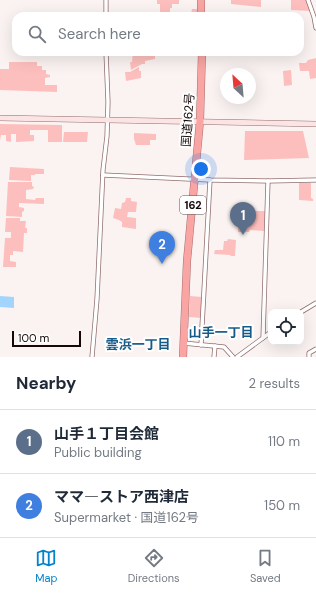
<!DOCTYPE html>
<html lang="en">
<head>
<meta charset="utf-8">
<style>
	:root { --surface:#fff; --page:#f2f2f3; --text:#1f2937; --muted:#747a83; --line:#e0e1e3; --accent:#0483cb }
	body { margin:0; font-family:"DM Sans","Noto Sans JP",sans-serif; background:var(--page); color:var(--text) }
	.controls { position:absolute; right:12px; bottom:12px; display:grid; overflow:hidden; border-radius:8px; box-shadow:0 4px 16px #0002 }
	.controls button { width:36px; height:36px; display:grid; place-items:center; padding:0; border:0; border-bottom:1px solid var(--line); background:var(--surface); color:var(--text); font:20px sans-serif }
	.compass { position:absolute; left:220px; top:68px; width:36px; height:36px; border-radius:50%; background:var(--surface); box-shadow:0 4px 16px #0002; rotate:334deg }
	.scale { position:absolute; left:12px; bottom:10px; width:69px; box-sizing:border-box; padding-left:4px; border:2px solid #140808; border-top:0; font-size:11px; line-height:14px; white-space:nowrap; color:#140808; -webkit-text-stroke:3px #fff; paint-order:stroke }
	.you { position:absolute; left:201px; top:169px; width:14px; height:14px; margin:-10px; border:3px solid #fff; border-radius:50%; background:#1a73e8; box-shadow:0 0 0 6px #1a73e833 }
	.badge { display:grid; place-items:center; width:26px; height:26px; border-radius:50%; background:var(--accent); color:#fff; font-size:13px; font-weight:700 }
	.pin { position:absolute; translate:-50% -33px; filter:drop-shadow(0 1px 2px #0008) }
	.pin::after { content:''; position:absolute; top:21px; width:14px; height:12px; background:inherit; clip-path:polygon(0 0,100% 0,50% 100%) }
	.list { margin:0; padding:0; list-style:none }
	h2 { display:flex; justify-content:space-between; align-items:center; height:52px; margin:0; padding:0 16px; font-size:17px }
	h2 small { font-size:13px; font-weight:400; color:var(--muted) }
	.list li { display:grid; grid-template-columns:26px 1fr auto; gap:12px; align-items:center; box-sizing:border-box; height:64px; padding:0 16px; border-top:1px solid var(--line) }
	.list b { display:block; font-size:15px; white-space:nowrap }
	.list p { margin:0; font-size:13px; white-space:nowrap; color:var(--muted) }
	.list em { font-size:13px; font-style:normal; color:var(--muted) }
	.icon { flex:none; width:22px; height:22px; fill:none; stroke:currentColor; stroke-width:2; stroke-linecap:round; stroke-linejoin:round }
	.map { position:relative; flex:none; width:316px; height:357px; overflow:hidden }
	.search { position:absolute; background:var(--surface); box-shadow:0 4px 16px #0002; left:12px; right:12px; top:12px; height:44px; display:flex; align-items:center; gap:10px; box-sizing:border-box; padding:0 14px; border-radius:12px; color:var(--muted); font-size:15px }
	.sheet { height:180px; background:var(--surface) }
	nav { display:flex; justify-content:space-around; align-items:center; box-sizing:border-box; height:56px; border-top:1px solid var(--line); background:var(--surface); font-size:11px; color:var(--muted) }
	nav a { display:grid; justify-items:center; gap:2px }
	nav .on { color:var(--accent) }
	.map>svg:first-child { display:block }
	.green { fill:#fdbfbd }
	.water { fill:#a3d4fd }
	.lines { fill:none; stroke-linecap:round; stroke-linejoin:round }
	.street-casing { stroke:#8f6e6d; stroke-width:5 }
	.secondary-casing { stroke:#8f6e6d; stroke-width:6 }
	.highway-casing { stroke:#a96e6d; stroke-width:8 }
	.street { stroke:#fff; stroke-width:3.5 }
	.secondary { stroke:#fde4e4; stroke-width:5 }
	.highway { stroke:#f9a5a4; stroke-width:7 }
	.labels { text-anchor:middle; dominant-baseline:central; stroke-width:4; stroke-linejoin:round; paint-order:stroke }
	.shield { fill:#fff; stroke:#5a5252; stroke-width:1 }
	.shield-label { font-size:11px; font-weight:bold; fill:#140808 }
	.street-label { font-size:12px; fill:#140808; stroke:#fff }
	.neighbourhood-label { font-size:13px; font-weight:bold; fill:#165a88; stroke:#fff }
</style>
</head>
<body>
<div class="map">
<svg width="316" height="357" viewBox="0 0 316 357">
	<rect width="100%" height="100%" fill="#faf3f2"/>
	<g class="green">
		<polygon points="157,0 179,0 179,4 172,4 172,8 170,8 170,12 160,12 160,4 157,4"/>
		<polygon points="231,0 261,0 261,7 231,4"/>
		<polygon points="291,0 307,0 310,11 291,10"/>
		<polygon points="192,9 197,9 197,16 179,16 179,14 191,14"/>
		<polygon points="133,52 138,52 138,54 155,54 155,59 145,61 145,64 142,64 131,70 130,62 132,62"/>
		<polygon points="316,58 316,78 310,79 309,71 300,71 299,63 306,63 308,60"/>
		<polygon points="9,62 37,62 37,66 42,66 42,70 46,70 46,74 50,75 50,77 45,78 45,85 57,85 57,92 0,90 0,69 9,69"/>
		<polygon points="139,67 139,71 141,71 141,78 126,81 125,72 130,72"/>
		<polygon points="291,70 292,85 284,86 283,71"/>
		<polygon points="0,124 62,125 62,142 48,142 48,130 30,130 30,135 34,135 34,141 16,142 16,134 11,134 11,142 6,141 6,135 1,135 0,141"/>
		<polygon points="245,131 303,131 309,158 244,160"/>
		<polygon points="64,132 88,132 87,142 63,142"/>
		<polygon points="134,133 156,134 156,140 150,140 150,145 136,145 134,139"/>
		<polygon points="10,167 44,169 44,174 35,174 35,175 31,175 31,181 9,180"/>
		<polygon points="8,182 32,182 32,186 34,187 33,189 26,190 26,199 35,200 36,198 44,198 44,204 19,203 19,207 24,208 24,211 22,212 22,217 6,216"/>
		<polygon points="299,183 311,183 311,198 313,199 313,201 299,200"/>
		<polygon points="126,198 131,198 131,201 137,202 136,212 128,212 127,217 136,218 136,229 122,227 122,222 119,220 113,218 115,208 121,209 122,203 125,202"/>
		<polygon points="245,211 265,211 264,231 250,230 249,232 238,232 238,221 241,220"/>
		<polygon points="6,218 20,218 20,221 26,221 25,228 27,228 27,233 24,233 23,252 13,251 13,255 10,255 10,261 16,262 16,267 3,267 5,238 11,238 11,232 5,232"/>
		<polygon points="228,239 236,240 235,256 231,256 230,255 214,254 215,250 223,250 224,241 227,241"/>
		<polygon points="190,296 202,297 201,318 189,317"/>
	</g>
	<polygon class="water" points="0,296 14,297 14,308 0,307"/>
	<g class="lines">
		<defs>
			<g id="street">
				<polyline points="308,0 314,17 316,28"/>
				<polyline points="106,16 106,0"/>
				<polyline points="103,175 210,180 268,181 316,180"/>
				<polyline points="301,312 316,303"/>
				<polyline points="263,338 268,181"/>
				<polyline points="183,343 224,347 233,357"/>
				<polyline points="201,345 210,180"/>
				<polyline points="92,357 97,299 103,170 107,136 108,102 106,52"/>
				<polyline points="214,357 215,346"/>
				<polyline points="237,357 271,332"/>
				<polyline points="309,357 309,353 316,349"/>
			</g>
			<polyline id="secondary" points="0,118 316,124"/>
			<g id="highway">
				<polyline points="201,0 201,16"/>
				<polyline points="183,357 187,261 200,121 202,52"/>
			</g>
		</defs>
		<use href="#street" class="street-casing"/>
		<use href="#secondary" class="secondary-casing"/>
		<use href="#highway" class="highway-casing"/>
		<use href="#street" class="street"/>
		<use href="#secondary" class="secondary"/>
		<use href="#highway" class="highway"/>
	</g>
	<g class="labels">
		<rect class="shield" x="180" y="196" width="26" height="18" rx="3"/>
		<g class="shield-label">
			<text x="193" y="205">162</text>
		</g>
		<g class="street-label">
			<text transform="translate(188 120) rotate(-86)">国道162号</text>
		</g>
		<g class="neighbourhood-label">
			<text x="221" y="332">山手一丁目</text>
			<text x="138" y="344">雲浜一丁目</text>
		</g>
	</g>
</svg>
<div class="controls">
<button><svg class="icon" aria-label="locate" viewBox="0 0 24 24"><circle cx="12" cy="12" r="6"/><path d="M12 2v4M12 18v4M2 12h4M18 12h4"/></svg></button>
</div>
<svg class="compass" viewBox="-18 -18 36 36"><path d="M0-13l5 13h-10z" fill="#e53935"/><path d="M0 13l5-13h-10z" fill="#747a83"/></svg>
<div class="scale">100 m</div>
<div class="you"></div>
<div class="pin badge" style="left:243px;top:235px;background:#5c6f8a">1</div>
<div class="pin badge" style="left:162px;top:264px;background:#3f7fe0">2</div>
<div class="search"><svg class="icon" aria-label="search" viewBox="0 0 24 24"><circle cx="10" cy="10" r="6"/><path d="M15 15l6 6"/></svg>Search here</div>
</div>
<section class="sheet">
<h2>Nearby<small>2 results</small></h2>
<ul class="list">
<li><span class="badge" style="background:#5c6f8a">1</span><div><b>山手１丁目会館</b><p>Public building</p></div><em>110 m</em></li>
<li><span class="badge" style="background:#3f7fe0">2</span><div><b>ママ―ストア西津店</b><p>Supermarket · 国道162号</p></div><em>150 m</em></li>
</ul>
</section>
<nav>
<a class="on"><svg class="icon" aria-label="map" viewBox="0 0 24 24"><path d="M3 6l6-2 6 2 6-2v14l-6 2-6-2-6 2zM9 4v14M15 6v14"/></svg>Map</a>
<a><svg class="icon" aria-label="directions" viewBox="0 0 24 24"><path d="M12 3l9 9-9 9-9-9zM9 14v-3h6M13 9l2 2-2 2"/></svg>Directions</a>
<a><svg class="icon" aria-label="saved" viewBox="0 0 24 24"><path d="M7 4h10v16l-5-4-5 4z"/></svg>Saved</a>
</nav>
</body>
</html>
